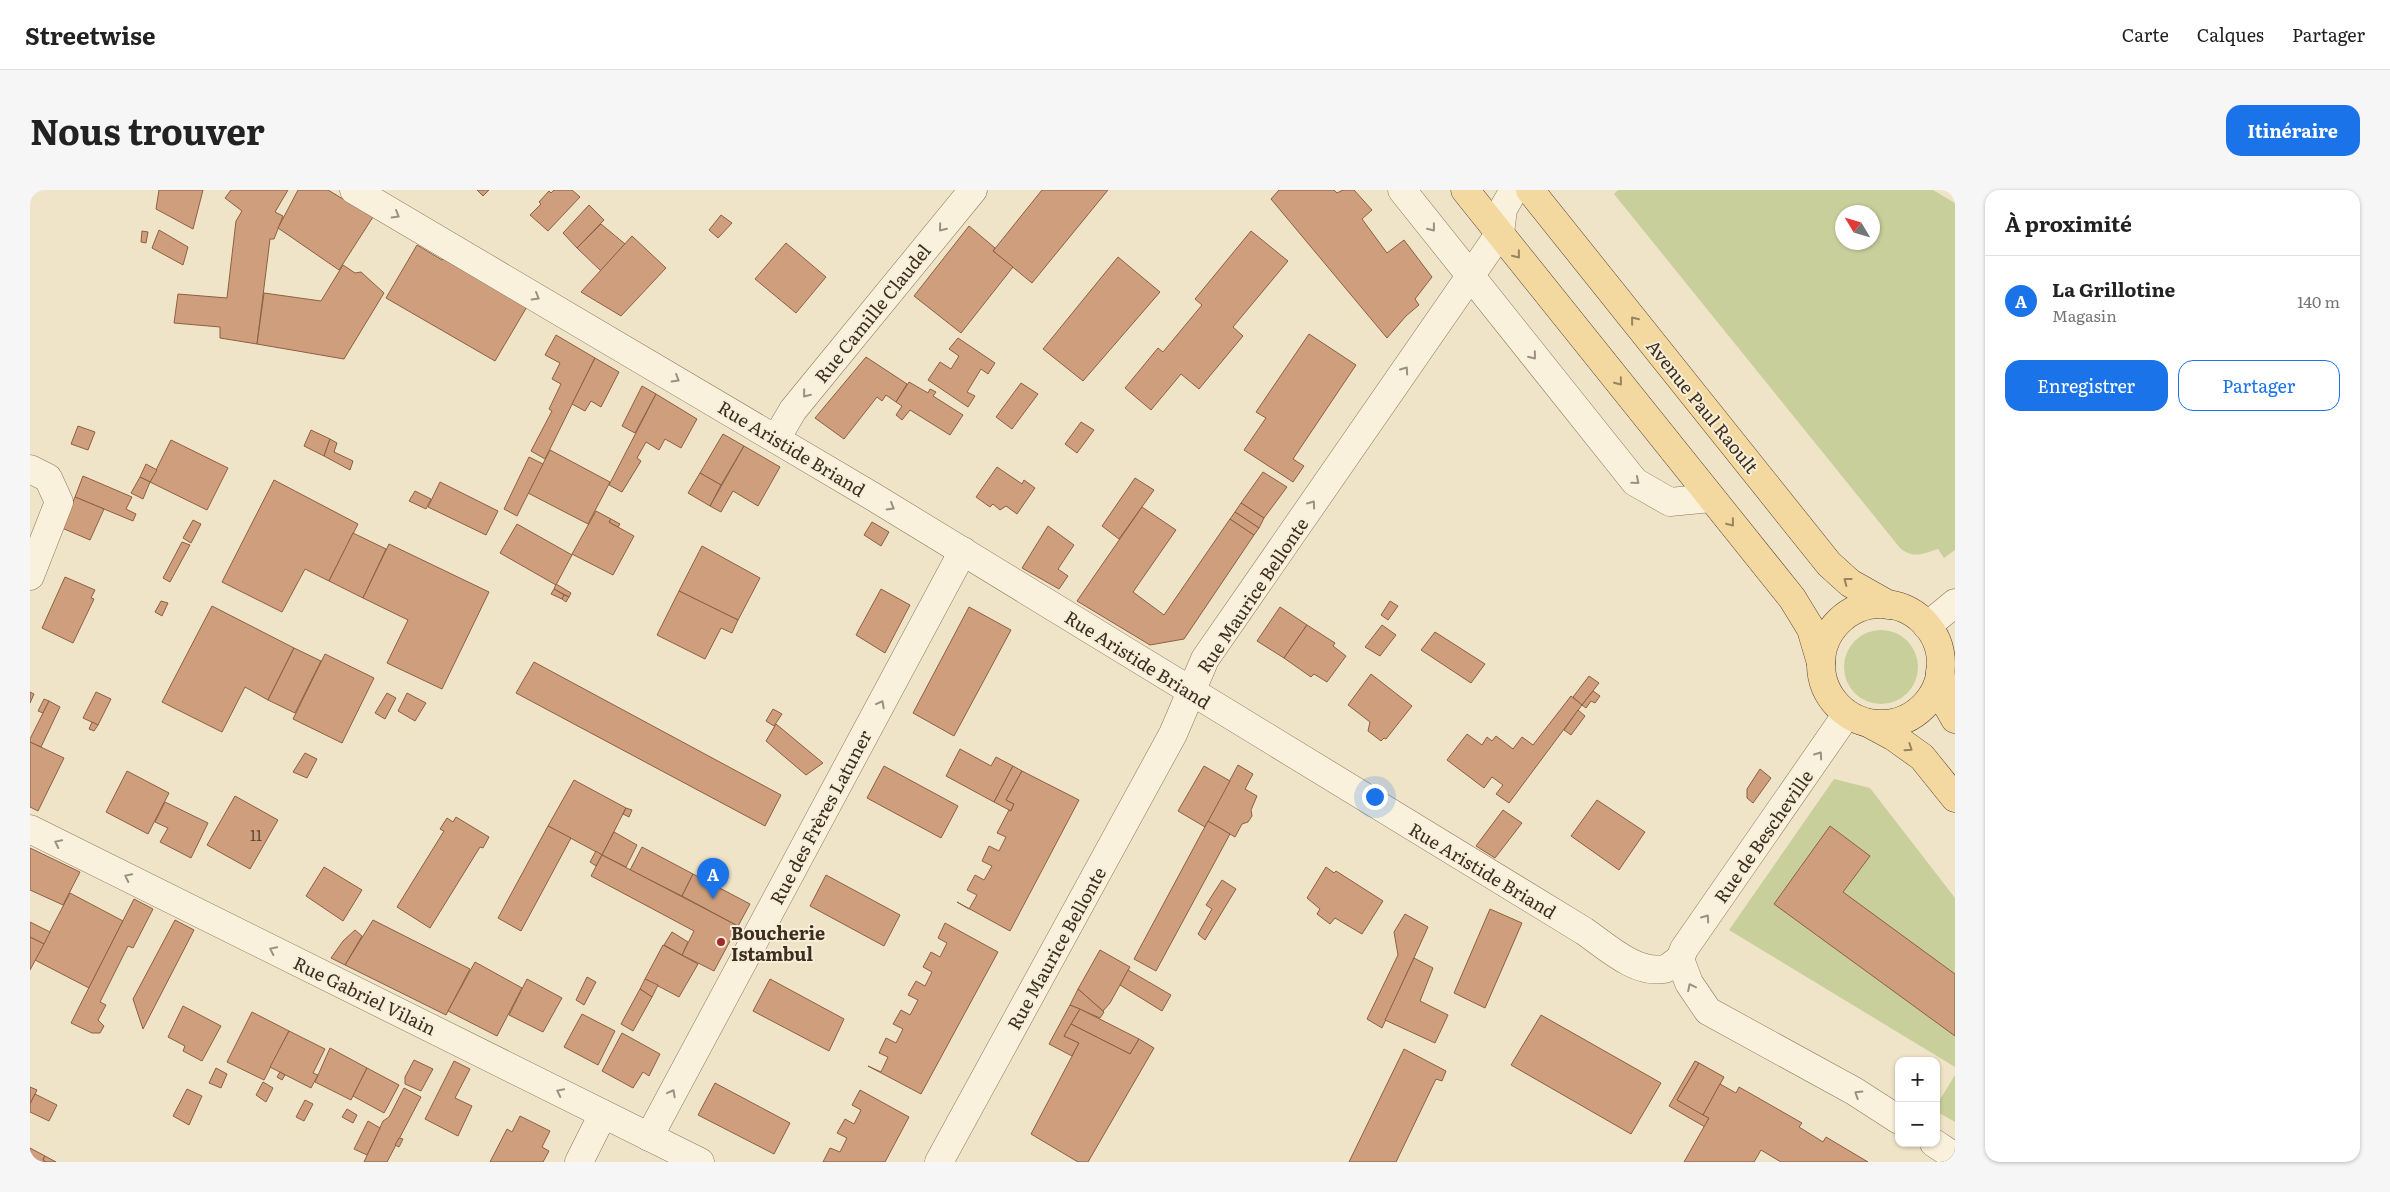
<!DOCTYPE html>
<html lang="fr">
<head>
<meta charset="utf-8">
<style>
	:root { --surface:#fff; --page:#f6f6f6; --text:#222; --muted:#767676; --line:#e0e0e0; --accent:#1a73e8 }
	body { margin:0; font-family:Literata,serif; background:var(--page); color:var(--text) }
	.controls { position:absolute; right:15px; bottom:15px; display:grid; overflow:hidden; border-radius:10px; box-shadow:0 1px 4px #0004 }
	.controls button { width:45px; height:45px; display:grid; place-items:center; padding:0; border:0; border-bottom:1px solid var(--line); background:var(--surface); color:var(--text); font:25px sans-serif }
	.compass { position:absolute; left:1805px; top:15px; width:45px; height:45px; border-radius:50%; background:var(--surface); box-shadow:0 1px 4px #0004; rotate:308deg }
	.you { position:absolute; left:1344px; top:606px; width:18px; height:18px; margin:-12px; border:4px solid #fff; border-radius:50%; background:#1a73e8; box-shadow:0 0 0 8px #1a73e833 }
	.badge { display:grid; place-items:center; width:32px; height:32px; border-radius:50%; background:var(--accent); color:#fff; font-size:16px; font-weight:700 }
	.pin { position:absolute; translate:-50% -41px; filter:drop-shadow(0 1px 2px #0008) }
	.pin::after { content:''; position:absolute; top:26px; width:18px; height:15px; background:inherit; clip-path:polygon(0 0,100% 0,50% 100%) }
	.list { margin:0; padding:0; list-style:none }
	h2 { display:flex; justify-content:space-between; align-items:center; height:65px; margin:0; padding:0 20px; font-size:21px }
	h2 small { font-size:16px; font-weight:400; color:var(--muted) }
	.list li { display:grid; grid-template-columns:32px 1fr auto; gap:15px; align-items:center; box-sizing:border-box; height:90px; padding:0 20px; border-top:1px solid var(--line) }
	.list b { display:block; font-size:19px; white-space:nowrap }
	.list p { margin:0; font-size:16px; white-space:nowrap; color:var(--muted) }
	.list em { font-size:16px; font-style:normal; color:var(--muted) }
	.actions { display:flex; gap:10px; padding:15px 20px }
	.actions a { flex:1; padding:11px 0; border:1px solid var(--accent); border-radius:15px; text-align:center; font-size:18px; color:var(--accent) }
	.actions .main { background:var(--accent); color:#fff }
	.map { position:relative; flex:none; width:1925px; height:972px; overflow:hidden; border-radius:15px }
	header { display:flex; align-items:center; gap:30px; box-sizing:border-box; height:70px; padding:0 25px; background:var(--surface); border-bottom:1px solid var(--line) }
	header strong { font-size:24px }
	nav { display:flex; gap:28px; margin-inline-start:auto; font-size:18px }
	.intro { display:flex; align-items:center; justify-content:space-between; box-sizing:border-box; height:120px; padding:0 30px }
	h1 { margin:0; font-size:35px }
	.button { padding:12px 22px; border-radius:15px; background:var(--accent); color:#fff; font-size:18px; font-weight:700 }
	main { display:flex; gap:30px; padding:0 30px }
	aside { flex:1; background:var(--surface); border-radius:15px; box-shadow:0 1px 4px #0004 }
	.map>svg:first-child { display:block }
	.green { fill:#c9cf9b; fill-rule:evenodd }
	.building { fill:#cf9f7d; stroke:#8d5f41 }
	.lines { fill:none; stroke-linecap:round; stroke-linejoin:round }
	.minor-casing { stroke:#8d765c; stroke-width:29 }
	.primary-casing { stroke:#5b4430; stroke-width:29 }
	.minor { stroke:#faf1dc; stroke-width:28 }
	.primary { stroke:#f3d9a0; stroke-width:28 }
	.oneway { stroke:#9c907e }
	.oneway2 { stroke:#988460 }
	.poi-dot { fill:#9e2a2b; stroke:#f7eed8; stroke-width:2 }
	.labels { text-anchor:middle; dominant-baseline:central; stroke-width:4; stroke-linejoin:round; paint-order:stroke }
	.number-label { font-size:15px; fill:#624a37 }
	.street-label { font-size:18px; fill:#3d2e20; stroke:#f7eed8 }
	.poi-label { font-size:18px; font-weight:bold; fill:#3d2e20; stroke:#f7eed8; text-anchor:start }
</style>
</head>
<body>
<header>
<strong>Streetwise</strong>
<nav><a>Carte</a><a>Calques</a><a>Partager</a></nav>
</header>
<div class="intro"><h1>Nous trouver</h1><a class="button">Itinéraire</a></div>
<main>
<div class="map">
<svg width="1925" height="972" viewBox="0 0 1925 972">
	<rect width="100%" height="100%" fill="#f0e4c8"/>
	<g class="green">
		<path d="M1588 0H1903L1925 13V360L1914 368 1908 359C1893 364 1883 369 1870 358L1584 4ZM1842 22V52H1812V22Z"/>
		<circle cx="1851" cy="477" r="37"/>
		<polygon points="1804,589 1840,598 1925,708 1925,877 1699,740"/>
		<polygon points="1925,885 1925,932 1906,921 1906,916"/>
	</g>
	<g class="building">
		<polygon points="129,0 173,0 163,39 126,19"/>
		<polygon points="201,0 258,0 245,22 253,26 244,49 240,49 227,154 190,148 190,137 144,133 148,104 197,108 206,31 212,21 195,8"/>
		<polygon points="268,0 298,0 343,27 309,80 248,38"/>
		<polygon points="447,0 459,0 453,6"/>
		<polygon points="524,0 542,0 550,7 518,41 500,25 511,14 509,12 519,1 521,3"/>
		<polygon points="1012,0 1078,0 1002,93 963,61"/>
		<polygon points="1249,0 1304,0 1307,3 1313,0 1324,0 1342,20 1332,29 1357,63 1374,50 1402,87 1385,109 1389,115 1376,126 1357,148 1241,9"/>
		<polygon points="559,15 574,30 547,58 533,43"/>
		<polygon points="691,25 702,33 688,48 679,40"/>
		<polygon points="571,34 595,54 571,81 547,58"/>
		<polygon points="939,36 965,58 963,61 983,77 931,143 884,106"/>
		<polygon points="129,40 158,57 153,75 122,58"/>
		<polygon points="112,41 118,42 116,53 111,52"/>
		<polygon points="1221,41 1258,71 1203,137 1213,146 1169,199 1151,184 1121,220 1095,198 1128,158 1133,162 1172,115 1165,109"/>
		<polygon points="602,46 636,78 591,126 551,102"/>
		<polygon points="756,53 796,87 766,123 725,89"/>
		<polygon points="387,55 412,70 414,67 498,115 465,171 356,108"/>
		<polygon points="1088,67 1130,102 1053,191 1013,159"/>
		<polygon points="313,75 325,83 331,82 354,103 314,169 227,154 234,103 291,111"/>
		<polygon points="1279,144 1326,175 1263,269 1274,276 1263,292 1214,260 1236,228 1226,222"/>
		<polygon points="526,145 565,168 515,269 501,261 522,221 519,219 531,194 522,189 530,173 515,165"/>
		<polygon points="928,148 965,173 958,184 951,179 937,202 945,206 938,217 898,190 910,172 921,179 929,166 919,159"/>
		<polygon points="836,167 877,194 866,212 856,205 852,211 847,207 814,249 785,228"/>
		<polygon points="565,168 589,182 571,217 561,211 555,221 542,214"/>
		<polygon points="879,192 898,203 900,199 906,202 903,206 933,225 920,245 880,220 872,230 866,225 872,216 866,212"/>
		<polygon points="991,193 1008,204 982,239 966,227"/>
		<polygon points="612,196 626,204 605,243 592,236"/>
		<polygon points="626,204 667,229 651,258 635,249 629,260 616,252 607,268 611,271 592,302 579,295"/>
		<polygon points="1051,232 1064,240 1047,263 1035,254"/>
		<polygon points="48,236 65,242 58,260 41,254"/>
		<polygon points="281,240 300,249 294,266 274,256"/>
		<polygon points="693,244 714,256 691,295 670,283"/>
		<polygon points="300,249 307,253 304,262 323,271 320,280 294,266"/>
		<polygon points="141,250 198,278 177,320 120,292"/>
		<polygon points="714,256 750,277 728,316 703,301 691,322 680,316"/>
		<polygon points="520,260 580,292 558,334 498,303"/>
		<polygon points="499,267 513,274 487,326 474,319"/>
		<polygon points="116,274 127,280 120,292 110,287"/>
		<polygon points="967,277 992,294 994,290 1005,298 987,324 976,316 970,320 963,314 960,317 946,307"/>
		<polygon points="1233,282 1257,297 1234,328 1211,313"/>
		<polygon points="670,283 691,295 680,316 658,303"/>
		<polygon points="53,286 102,307 96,319 106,324 103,331 45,307"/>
		<polygon points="110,287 120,292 113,309 101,303"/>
		<polygon points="1105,288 1124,300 1089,349 1072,336"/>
		<polygon points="244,290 328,334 299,391 275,379 252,422 192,392"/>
		<polygon points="410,292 468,321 456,345 398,317"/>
		<polygon points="385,301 401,309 396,319 379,311"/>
		<polygon points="45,307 74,319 60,350 32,338"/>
		<polygon points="1211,313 1234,328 1229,338 1205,322"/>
		<polygon points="1112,317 1146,340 1103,402 1134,425 1200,329 1224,345 1154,449 1120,455 1047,411"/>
		<polygon points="566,321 581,329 579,332 604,346 583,385 542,364"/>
		<polygon points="1205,322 1229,338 1224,345 1200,329"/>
		<polygon points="581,329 590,334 588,337 579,332"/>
		<polygon points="163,330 171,334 161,353 153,348"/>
		<polygon points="842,332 859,342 851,356 834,345"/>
		<polygon points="487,334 542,365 526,395 470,363"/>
		<polygon points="1018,336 1044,355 1028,379 1038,386 1029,399 992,378"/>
		<polygon points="323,343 356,359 333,408 299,391"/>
		<polygon points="152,352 160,355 140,392 133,388"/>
		<polygon points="359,354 459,402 412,499 357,473 378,430 333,408"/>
		<polygon points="672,356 730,388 708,430 649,401"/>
		<polygon points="35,387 65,400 61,408 64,409 43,453 12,438"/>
		<polygon points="526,394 541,403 539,407 524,399"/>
		<polygon points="524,399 534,405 532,409 521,404"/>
		<polygon points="851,399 880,415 855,463 826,445"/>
		<polygon points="649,401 708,430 702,443 691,438 675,469 627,445"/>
		<polygon points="534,405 539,407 536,412 532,409"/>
		<polygon points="131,411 138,413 132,426 125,422"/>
		<polygon points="1360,411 1368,416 1358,430 1351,425"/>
		<polygon points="182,416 264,458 238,510 215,497 192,542 132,512"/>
		<polygon points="939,417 981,440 924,546 883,523"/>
		<polygon points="1250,417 1277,435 1254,468 1227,451"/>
		<polygon points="1277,435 1305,453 1303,456 1316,466 1297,492 1284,484 1281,487 1254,468"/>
		<polygon points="1352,435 1366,445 1350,466 1335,457"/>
		<polygon points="1405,442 1455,474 1441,493 1391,460"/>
		<polygon points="264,458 291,471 265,523 238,510"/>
		<polygon points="295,464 344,488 312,553 263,529"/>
		<polygon points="504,472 751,605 735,636 486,503"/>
		<polygon points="1341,484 1382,516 1356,549 1354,548 1351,551 1338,541 1340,532 1318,515"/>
		<polygon points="1559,486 1569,493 1552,515 1543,507"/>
		<polygon points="1563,501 1570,506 1565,513 1561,511 1556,518 1552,515"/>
		<polygon points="0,502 4,504 0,513"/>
		<polygon points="66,502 81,509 68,535 53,528"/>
		<polygon points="357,503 366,508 355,529 345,523"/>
		<polygon points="377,503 396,513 385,531 368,521"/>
		<polygon points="1541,506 1552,515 1479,613 1466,604 1473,595 1462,587 1454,598 1417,570 1437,544 1452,555 1457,547 1462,551 1466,546 1483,559 1492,547 1503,555"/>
		<polygon points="14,509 19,511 13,523 8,521"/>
		<polygon points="19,511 30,517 11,557 0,552 0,549"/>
		<polygon points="743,519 752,524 744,536 736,531"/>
		<polygon points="1548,520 1555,526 1541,545 1534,540"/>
		<polygon points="62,532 68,535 64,541 59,539"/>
		<polygon points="746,534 793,573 776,585 736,551"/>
		<polygon points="0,552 34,568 8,621 0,617"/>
		<polygon points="930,559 961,576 966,567 983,576 964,612 916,586"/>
		<polygon points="275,563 287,569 277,588 263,582"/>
		<polygon points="1208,575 1223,584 1215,599 1227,606 1221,620 1222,626 1218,632 1212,634 1205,647 1178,631"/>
		<polygon points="854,576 928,616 911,648 837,608"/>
		<polygon points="983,576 992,581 976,610 984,614 981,621 964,612"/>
		<polygon points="1174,576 1200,591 1175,637 1148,621"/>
		<polygon points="1730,579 1741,588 1723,613 1717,608 1717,599"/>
		<polygon points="97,581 139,603 118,644 76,622"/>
		<polygon points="992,581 1049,610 980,741 927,712 939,719 947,705 937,700 945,685 954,690 962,676 952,671 959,656 969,661 976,647 967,643 979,620 981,621 984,614 976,610"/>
		<polygon points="544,590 596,618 572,665 518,636"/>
		<polygon points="205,606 248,630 220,679 177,655"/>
		<polygon points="1567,610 1615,642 1589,680 1541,646"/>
		<polygon points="135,612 178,633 161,668 130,652 138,638 125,632"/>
		<polygon points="596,618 602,620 599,627 593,624"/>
		<polygon points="1473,620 1492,633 1465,668 1446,656"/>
		<polygon points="426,627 459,647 453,658 450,657 400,738 367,717 414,641 410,639 417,628 423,632"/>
		<polygon points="1178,631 1200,644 1126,781 1104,769"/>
		<polygon points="518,636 541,648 491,741 468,728"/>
		<polygon points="1800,636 1840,666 1813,702 1925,784 1925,846 1744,714"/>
		<polygon points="584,642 607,655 596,677 572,665"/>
		<polygon points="612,657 663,684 652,706 600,680"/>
		<polygon points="0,658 50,682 33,715 0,700"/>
		<polygon points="566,661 572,665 566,676 560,672"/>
		<polygon points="572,665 708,736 684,781 652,765 664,741 561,686"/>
		<polygon points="294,677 332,700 313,731 276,706"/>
		<polygon points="1296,677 1304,683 1306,681 1353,711 1332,744 1305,728 1300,734 1287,724 1290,719 1277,708"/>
		<polygon points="663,684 720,714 708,736 652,706"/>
		<polygon points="796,685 870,725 854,756 780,716"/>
		<polygon points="1192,690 1206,699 1175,750 1168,744 1182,719 1176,715"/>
		<polygon points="40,703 93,731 59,798 5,770"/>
		<polygon points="104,709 123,719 103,758 98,756 70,812 76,815 68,830 74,836 70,843 62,843 41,833"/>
		<polygon points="1460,719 1492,733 1455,818 1424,803"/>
		<polygon points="1375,724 1398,737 1352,838 1337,829 1368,765 1364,742"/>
		<polygon points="145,730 164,740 113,839 103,809"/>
		<polygon points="343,730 440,779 416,825 315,775"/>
		<polygon points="0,732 20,742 14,754 0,747"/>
		<polygon points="915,733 968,762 891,904 838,876 851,882 858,867 849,863 856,848 866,853 873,839 863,834 871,820 880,825 888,810 878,805 886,791 895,796 902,782 893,777 901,762 910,767 917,753 908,748"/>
		<polygon points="325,740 332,746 315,775 301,768 313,751"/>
		<polygon points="642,742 658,752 652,765 634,755"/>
		<polygon points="0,747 14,754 0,780"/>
		<polygon points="633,755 668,774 649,807 615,789"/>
		<polygon points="1070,760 1100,777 1080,813 1073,821 1048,799"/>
		<polygon points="1384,768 1403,778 1390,811 1418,825 1405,853 1355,830"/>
		<polygon points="445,772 492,798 467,846 418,821"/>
		<polygon points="1098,780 1141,805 1132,821 1090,795"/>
		<polygon points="557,787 566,792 554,815 546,810"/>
		<polygon points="497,789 532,808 513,842 479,825"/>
		<polygon points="615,789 628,795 622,807 610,799"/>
		<polygon points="740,789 814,829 799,861 723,821"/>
		<polygon points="610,799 622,807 603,841 591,834"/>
		<polygon points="1048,799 1074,822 1070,828 1040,815"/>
		<polygon points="1040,815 1050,819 1034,846 1049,853 1042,866 1019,854"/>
		<polygon points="153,816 191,836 172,871 153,861 155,856 138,847"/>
		<polygon points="1050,819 1109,849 1100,864 1041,834"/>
		<polygon points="222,822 259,841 234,890 197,872"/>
		<polygon points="552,824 585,841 568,875 534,857"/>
		<polygon points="1511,825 1631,893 1601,944 1481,875"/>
		<polygon points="1041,834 1100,864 1109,849 1124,858 1058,972 1048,972 1001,944 1049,853 1034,846"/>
		<polygon points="259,841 295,859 283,883 288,885 281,898 240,877"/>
		<polygon points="592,843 630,864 619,886 613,882 603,898 572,881"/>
		<polygon points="300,858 337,878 321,910 285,892"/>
		<polygon points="1374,859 1416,881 1412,891 1406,889 1366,972 1319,972"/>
		<polygon points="384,870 403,879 391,901 375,894 375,887"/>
		<polygon points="424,871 440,879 425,908 442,916 428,946 395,929"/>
		<polygon points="1665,871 1669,873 1647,910 1679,928 1675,937 1639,916"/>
		<polygon points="1669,873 1694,887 1673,925 1647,910"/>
		<polygon points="186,878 197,884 191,898 179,893"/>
		<polygon points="337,878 369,895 354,923 323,906"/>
		<polygon points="250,882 255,885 252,890 247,887"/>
		<polygon points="233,892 243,898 236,912 226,905"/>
		<polygon points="685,893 760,933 744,964 668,925"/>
		<polygon points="1690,894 1706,903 1709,897 1772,933 1769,937 1793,952 1796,947 1838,972 1751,972 1731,960 1724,972 1654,972 1679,928 1673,925"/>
		<polygon points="0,897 7,900 0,914"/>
		<polygon points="374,898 391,907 357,972 334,972 353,931 359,927"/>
		<polygon points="157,899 172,906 159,935 143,926"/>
		<polygon points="830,900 879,927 855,972 793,972 800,958 810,962 817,948 807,943 815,929 824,934 831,920 822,915"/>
		<polygon points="5,904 27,915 19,931 0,922 0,914"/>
		<polygon points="275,910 283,914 274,931 266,927"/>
		<polygon points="317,919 327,925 323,933 312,927"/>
		<polygon points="490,926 520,941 512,957 519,961 513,972 460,972 477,939 482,942"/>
		<polygon points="338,931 350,938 337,965 324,959"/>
		<polygon points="369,948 373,949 369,957 365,955"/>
		<polygon points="0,958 15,966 13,970 16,972 0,972"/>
		<polygon points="15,966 26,972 16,972 13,970"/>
	</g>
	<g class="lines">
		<defs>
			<g id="minor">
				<path d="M324 0 842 306 1554 741C1576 756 1605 784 1634 779 1639 778 1645 772 1650 769"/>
				<polyline points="1372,0 1605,292 1640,312 1681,308"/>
				<polyline points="746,249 763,220 943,0"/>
				<polyline points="0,279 18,288 29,312 0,386"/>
				<polyline points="1897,436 1925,413"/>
				<polyline points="0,639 670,972"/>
				<polyline points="1650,769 1654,759 1817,524"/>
				<polyline points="1650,769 1659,793 1678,821 1824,901 1869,930"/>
				<polyline points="619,947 933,361"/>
				<polyline points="1904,953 1925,967"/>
				<polyline points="549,972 573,924"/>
				<polyline points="909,972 1143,544 1175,469 1470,43 1473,19 1484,0"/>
			</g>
			<g id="primary">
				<polyline points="1435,0 1762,408 1781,439 1791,473"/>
				<polyline points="1500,0 1799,374 1820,393 1859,415"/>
				<circle cx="1851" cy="474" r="60"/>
				<polyline points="1910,482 1917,515 1925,529"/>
				<polyline points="1838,533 1864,547 1892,567 1925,608"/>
			</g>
		</defs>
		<use href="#minor" class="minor-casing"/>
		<use href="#primary" class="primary-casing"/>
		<use href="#minor" class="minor"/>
		<use href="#primary" class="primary"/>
	</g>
	<defs><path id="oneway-chevron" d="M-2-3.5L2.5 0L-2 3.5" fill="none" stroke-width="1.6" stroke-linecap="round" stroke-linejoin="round" transform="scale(1.25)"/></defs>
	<g class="oneway">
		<use href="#oneway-chevron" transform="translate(366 25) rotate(30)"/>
		<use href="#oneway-chevron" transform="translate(912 38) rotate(129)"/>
		<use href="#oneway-chevron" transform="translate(1402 38) rotate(52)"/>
		<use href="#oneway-chevron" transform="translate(506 107) rotate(30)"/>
		<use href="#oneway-chevron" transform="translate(1503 166) rotate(51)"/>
		<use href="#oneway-chevron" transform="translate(1375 180) rotate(-55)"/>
		<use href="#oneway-chevron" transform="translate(646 189) rotate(31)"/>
		<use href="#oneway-chevron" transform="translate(776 204) rotate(129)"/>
		<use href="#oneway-chevron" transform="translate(1606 291) rotate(40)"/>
		<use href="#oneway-chevron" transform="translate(1282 314) rotate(-55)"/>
		<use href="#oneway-chevron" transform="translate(861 317) rotate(31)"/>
		<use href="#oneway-chevron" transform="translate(851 514) rotate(-62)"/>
		<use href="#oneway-chevron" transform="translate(1789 565) rotate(-55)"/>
		<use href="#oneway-chevron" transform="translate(28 653) rotate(-154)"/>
		<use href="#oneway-chevron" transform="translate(98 687) rotate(-154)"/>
		<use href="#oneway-chevron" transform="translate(1676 728) rotate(-55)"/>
		<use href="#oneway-chevron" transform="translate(243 760) rotate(-154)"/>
		<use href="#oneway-chevron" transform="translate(1661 797) rotate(-116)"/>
		<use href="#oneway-chevron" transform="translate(530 902) rotate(-154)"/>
		<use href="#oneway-chevron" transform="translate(642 903) rotate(-62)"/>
		<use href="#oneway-chevron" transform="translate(1828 904) rotate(-148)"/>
	</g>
	<g class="oneway2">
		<use href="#oneway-chevron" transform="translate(1487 65) rotate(51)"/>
		<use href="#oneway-chevron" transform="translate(1604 130) rotate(-129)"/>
		<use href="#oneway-chevron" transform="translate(1589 192) rotate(51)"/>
		<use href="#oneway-chevron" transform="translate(1701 333) rotate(51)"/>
		<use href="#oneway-chevron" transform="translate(1817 391) rotate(-143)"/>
		<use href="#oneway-chevron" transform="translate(1879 558) rotate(34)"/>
	</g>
	<circle class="poi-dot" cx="691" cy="752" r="5"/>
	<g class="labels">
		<g class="number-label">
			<text x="226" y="644">11</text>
		</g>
		<g class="street-label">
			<text transform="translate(842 123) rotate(-51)">Rue Camille Claudel</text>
			<text transform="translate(1673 216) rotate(51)">Avenue Paul Raoult</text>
			<text transform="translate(762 258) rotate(31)">Rue Aristide Briand</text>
			<text transform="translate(1222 405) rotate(-56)">Rue Maurice Bellonte</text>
			<text transform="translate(1108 469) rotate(32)">Rue Aristide Briand</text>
			<text transform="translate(790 627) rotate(-62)">Rue des Frères Latuner</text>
			<text transform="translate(1733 646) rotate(-55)">Rue de Bescheville</text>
			<text transform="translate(1453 680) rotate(31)">Rue Aristide Briand</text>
			<text transform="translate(1026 758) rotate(-61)">Rue Maurice Bellonte</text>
			<text transform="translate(335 805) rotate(26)">Rue Gabriel Vilain</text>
		</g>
		<g class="poi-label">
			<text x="701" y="742">Boucherie<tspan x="701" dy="21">Istambul</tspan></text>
		</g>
	</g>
</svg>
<div class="controls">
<button>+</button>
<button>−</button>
</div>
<svg class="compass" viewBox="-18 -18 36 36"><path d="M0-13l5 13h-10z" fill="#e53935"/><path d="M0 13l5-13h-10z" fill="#767676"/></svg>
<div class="you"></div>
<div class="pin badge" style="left:683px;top:709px">A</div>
</div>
<aside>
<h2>À proximité<small></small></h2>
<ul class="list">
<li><span class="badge">A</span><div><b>La Grillotine</b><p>Magasin</p></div><em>140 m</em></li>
</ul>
<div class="actions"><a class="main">Enregistrer</a><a>Partager</a></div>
</aside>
</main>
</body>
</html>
